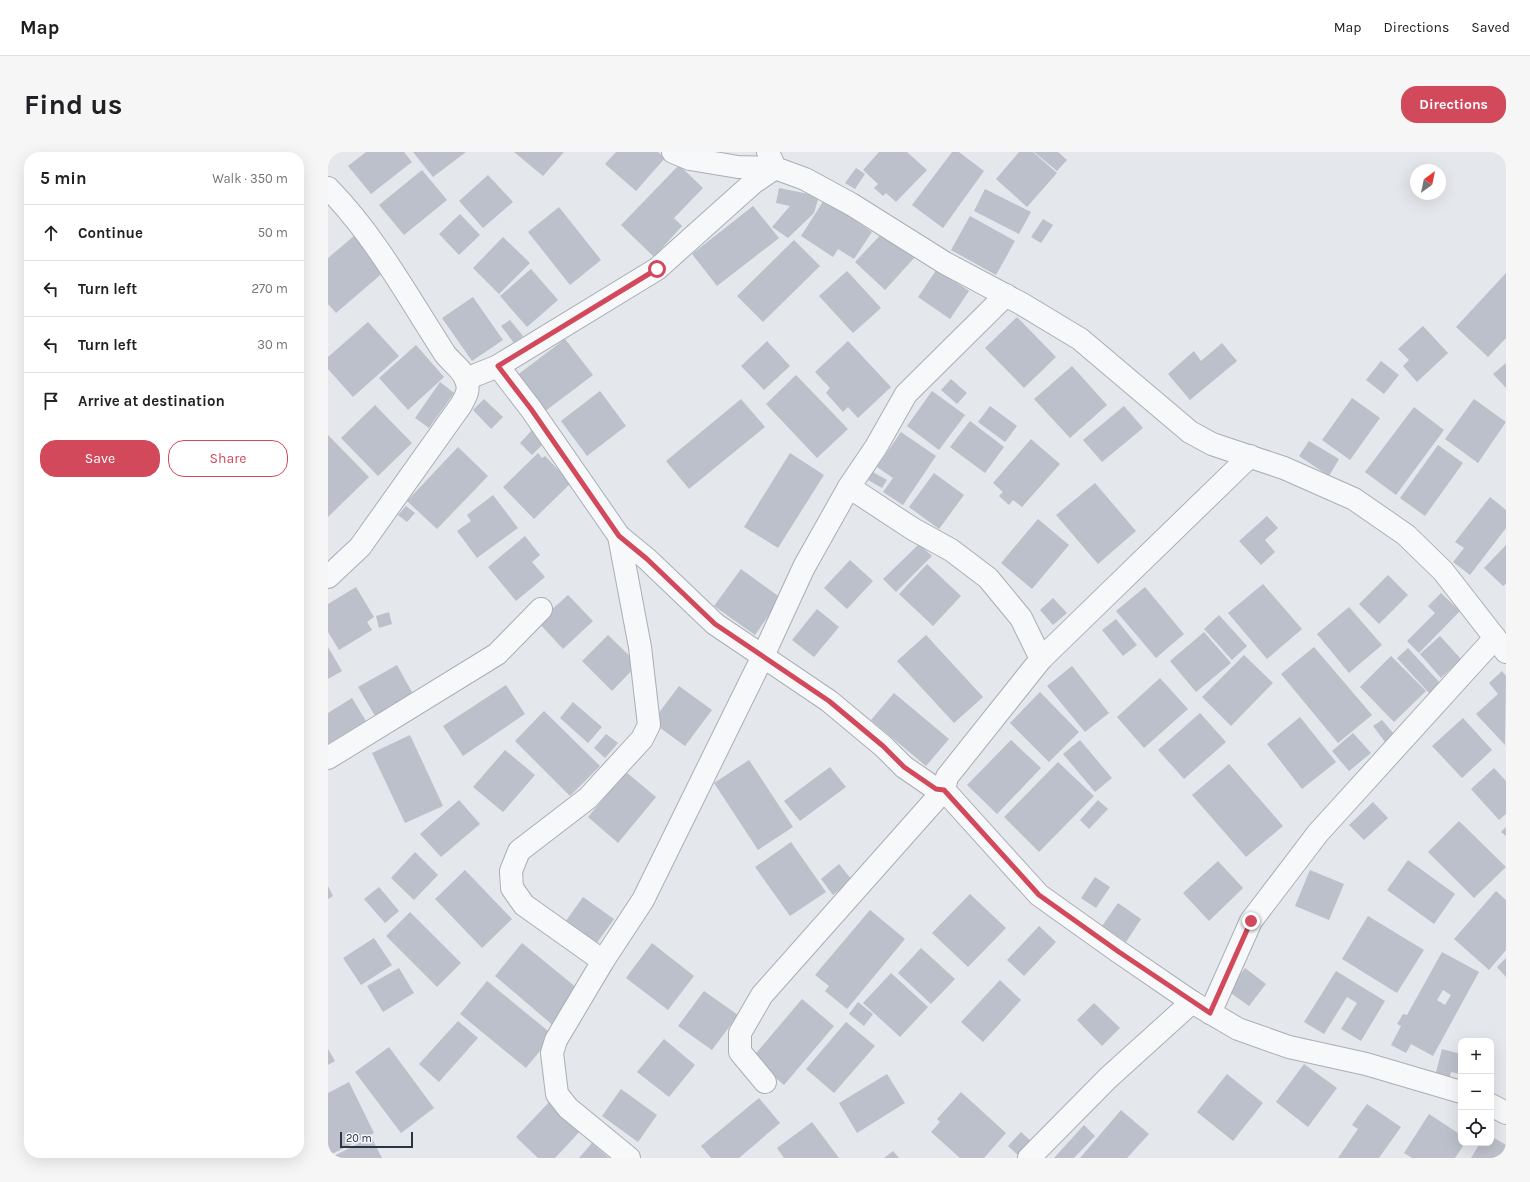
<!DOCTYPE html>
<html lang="en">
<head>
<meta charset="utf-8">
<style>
	:root { --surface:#fff; --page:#f6f6f6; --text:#202124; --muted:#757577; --line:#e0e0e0; --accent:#d1495b }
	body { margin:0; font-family:Karla,sans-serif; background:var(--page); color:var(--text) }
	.controls { position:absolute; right:12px; bottom:12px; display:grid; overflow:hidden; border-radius:8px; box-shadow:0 4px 16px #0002 }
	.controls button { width:36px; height:36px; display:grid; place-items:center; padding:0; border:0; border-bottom:1px solid var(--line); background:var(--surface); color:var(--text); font:20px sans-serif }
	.compass { position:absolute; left:1082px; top:12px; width:36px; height:36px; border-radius:50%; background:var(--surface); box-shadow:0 4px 16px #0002; rotate:33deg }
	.scale { position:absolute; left:12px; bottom:10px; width:73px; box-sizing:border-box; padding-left:4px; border:2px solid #2b3445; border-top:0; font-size:11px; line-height:14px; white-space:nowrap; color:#2b3445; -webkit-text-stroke:3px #f4f6f9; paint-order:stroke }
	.stop { position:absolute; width:12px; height:12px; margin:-9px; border:3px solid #d1495b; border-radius:50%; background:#fff }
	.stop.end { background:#d1495b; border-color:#fff; box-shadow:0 1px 4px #0008 }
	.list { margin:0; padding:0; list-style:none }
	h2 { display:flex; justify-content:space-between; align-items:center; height:52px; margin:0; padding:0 16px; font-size:17px }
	h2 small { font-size:13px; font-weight:400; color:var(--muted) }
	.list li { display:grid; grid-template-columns:26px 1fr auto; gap:12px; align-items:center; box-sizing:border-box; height:56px; padding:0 16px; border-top:1px solid var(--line) }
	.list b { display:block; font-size:15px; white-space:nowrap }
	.list em { font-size:13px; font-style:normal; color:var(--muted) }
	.actions { display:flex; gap:8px; padding:12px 16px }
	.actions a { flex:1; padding:9px 0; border:1px solid var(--accent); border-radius:16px; text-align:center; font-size:14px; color:var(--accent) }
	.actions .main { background:var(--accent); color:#fff }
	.icon { flex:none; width:22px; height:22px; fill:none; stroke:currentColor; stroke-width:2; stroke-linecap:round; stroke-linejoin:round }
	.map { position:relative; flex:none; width:1178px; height:1006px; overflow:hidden; border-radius:16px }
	header { display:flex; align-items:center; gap:24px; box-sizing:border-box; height:56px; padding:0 20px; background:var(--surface); border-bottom:1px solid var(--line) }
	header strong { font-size:19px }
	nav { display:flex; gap:22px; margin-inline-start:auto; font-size:14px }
	.intro { display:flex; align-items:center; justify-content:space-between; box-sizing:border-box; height:96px; padding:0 24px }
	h1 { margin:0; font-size:28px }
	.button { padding:10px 18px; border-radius:16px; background:var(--accent); color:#fff; font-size:14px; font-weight:700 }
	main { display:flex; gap:24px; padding:0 24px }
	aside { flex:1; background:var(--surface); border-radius:16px; box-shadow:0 4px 16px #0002 }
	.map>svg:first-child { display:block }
	.building { fill:#bbc0ca; fill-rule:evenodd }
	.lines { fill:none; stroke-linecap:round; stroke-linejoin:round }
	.minor-casing { stroke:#a9aeb7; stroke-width:24 }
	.minor { stroke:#f7f8fa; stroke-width:22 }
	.route { stroke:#d1495b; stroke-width:5 }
</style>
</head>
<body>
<header>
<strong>Map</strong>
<nav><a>Map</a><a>Directions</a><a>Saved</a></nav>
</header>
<div class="intro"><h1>Find us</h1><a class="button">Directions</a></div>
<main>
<aside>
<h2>5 min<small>Walk · 350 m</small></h2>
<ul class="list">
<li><svg class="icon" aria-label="ahead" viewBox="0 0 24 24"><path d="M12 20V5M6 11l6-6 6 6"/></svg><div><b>Continue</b></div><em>50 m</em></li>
<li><svg class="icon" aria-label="left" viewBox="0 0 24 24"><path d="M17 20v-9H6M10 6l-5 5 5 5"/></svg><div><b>Turn left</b></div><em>270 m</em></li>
<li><svg class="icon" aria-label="left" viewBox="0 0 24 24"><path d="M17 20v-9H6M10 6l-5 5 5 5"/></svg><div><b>Turn left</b></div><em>30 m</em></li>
<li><svg class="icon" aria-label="arrive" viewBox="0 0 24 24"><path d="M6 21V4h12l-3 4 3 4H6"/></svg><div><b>Arrive at destination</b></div></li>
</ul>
<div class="actions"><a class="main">Save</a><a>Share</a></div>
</aside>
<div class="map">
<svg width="1178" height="1006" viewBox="0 0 1178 1006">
	<rect width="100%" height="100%" fill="#e4e7ec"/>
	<g class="building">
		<polygon points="38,0 76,0 84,10 43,42 20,14"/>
		<polygon points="85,0 138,0 105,25"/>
		<polygon points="186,0 236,0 215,24"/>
		<polygon points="288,0 330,0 337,6 308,39 277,12"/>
		<polygon points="551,0 579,0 599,18 568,50 558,41 555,44 546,36 550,32 535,18"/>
		<polygon points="624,0 631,0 656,19 615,76 584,53"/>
		<polygon points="691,0 705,0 729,21 699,55 668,27"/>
		<polygon points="706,0 730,0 739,8 729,19"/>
		<polygon points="351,13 375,36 346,66 354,74 326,105 293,73"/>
		<polygon points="528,16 537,22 527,37 517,31"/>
		<polygon points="94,18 119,48 76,83 51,53"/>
		<polygon points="160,23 185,50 155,76 131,49"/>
		<polygon points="451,36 491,44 486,61 460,86 444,75 462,54 448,51"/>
		<polygon points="657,37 703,60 691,82 646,59"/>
		<polygon points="496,48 544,80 526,107 510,97 505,105 473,84"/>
		<polygon points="425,54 451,86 389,134 364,102"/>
		<polygon points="231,55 273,108 242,133 200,80"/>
		<polygon points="132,62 152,83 131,103 111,82"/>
		<polygon points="642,64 687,89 668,123 623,98"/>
		<polygon points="715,67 725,73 713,91 703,85"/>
		<polygon points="557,78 587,105 557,138 527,110"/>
		<polygon points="26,84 57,119 8,161 0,152 0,106"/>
		<polygon points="175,85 202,111 171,142 145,116"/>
		<polygon points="466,88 492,114 435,170 409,144"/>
		<polygon points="203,117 230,148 199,175 172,144"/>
		<polygon points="609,117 641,139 622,167 590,145"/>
		<polygon points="519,119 553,156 525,181 491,144"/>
		<polygon points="1178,121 1178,186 1160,205 1128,175"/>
		<polygon points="145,145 175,188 144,209 114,166"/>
		<polygon points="689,165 728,205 696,236 657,196"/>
		<polygon points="182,168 195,184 186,191 173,174"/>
		<polygon points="40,170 71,204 25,245 0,217 0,205"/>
		<polygon points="1095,174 1120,201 1089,230 1075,214 1081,208 1070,197"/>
		<polygon points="237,187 265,223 216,260 188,224"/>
		<polygon points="439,189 462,214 436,238 413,214"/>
		<polygon points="520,189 563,235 530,266 520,255 515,260 498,241 502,236 487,220"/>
		<polygon points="894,191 909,209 862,248 840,222 866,199 873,209"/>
		<polygon points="88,193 116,225 80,258 51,226"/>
		<polygon points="1053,209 1071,223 1056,242 1038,228"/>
		<polygon points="1178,211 1178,236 1165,222"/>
		<polygon points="744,214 779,253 742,286 706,247"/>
		<polygon points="468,223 520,277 489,306 438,252"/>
		<polygon points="623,227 639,241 629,252 613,238"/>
		<polygon points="112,230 126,241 101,276 87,266"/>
		<polygon points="272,239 298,274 259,304 233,269"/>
		<polygon points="604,239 637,263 611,298 579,274"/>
		<polygon points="1024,246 1052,266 1022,308 994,288"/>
		<polygon points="156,247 175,265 163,277 145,258"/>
		<polygon points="413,247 437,275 361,337 338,309"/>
		<polygon points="1146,247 1178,270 1150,311 1117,287"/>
		<polygon points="47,253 84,291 50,324 13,286"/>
		<polygon points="662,254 689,274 677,290 650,270"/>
		<polygon points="796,254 815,276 774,310 755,288"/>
		<polygon points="1086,255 1116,278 1068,343 1037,320"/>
		<polygon points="642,269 676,295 657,321 622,295"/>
		<polygon points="206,276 219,288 204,303 192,291"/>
		<polygon points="573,280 608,304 575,353 555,340 565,326 549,315"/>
		<polygon points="0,283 41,325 0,365"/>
		<polygon points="703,287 732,312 694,355 685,348 681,353 671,344 675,340 665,331"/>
		<polygon points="981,289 1011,307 1001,324 971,304"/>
		<polygon points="1110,293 1135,311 1097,364 1072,346"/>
		<polygon points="130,295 160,324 109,377 79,349"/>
		<polygon points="210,301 214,306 217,304 243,331 206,367 175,335"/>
		<polygon points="462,301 496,323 450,396 416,375"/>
		<polygon points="545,320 559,328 554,336 540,328"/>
		<polygon points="606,321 636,343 611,377 581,355"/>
		<polygon points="767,331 808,379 770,412 728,363"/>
		<polygon points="165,343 190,376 149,406 129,379 143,369 139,363"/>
		<polygon points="1162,345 1178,358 1178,376 1142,423 1125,410 1136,396 1127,390"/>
		<polygon points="78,354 87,361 79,370 70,363"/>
		<polygon points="939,364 950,376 937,388 947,400 933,413 911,389"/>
		<polygon points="710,367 741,393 704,437 673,411"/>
		<polygon points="197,384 212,403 204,410 217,425 188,449 160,415"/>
		<polygon points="591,392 604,404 568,440 555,427"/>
		<polygon points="1178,393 1178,432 1175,434 1156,416"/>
		<polygon points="522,408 545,429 519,457 496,436"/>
		<polygon points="599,412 633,444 605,474 571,442"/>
		<polygon points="413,417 453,446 427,483 386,454"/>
		<polygon points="1060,423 1080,443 1051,472 1031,452"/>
		<polygon points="935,432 974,477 939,507 900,461"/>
		<polygon points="28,435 46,465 39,470 44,478 11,498 0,480 0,452"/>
		<polygon points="817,435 856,482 828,506 788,459"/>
		<polygon points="1113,441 1132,459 1091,501 1079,489 1107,461 1100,454"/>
		<polygon points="240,443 265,469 235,497 210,470"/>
		<polygon points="725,446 739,461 725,473 712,458"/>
		<polygon points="1021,455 1054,493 1021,521 989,482"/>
		<polygon points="489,457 511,475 486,505 464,488"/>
		<polygon points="61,460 64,472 51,476 48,464"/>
		<polygon points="891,463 919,494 904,508 876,477"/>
		<polygon points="788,467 809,493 795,504 774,478"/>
		<polygon points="876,480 903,511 868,540 842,509"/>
		<polygon points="280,483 310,512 284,539 254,509"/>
		<polygon points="598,483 655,545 626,571 569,509"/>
		<polygon points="1112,484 1133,507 1113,526 1092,502"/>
		<polygon points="0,495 14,519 0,527"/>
		<polygon points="986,495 1044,563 1010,591 953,522"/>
		<polygon points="1080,496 1113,532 1102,542 1069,506"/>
		<polygon points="916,503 945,531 903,574 874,545"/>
		<polygon points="1063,504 1098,539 1066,570 1032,535"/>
		<polygon points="69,513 85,542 47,564 30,535"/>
		<polygon points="744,514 781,561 757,580 719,534"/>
		<polygon points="1174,519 1178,524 1177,593 1148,562 1170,542 1161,531"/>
		<polygon points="832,526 860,557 816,596 789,565"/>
		<polygon points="178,533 197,562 135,604 115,574"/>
		<polygon points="351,534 384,558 357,594 324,570"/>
		<polygon points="712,540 751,580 721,610 682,571"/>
		<polygon points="566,541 621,587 598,614 543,568"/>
		<polygon points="24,546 38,569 0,592 0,561"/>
		<polygon points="245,550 274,575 260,591 232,566"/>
		<polygon points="216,559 272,614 242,644 187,589"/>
		<polygon points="872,561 898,590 856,627 830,598"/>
		<polygon points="972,565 1008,610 974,637 939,592"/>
		<polygon points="1135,566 1164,598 1134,626 1104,594"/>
		<polygon points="1054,568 1067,583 1057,590 1045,574"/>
		<polygon points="1025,581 1043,601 1021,619 1004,599"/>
		<polygon points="278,582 290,591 277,606 266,596"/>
		<polygon points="82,583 115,654 77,671 44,601"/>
		<polygon points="683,588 713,616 669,662 639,633"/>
		<polygon points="752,588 784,626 767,640 735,602"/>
		<polygon points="177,598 207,623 175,660 145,635"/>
		<polygon points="421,608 465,675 430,698 386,631"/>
		<polygon points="730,610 766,644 711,700 676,665"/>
		<polygon points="901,612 955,674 918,705 864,643"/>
		<polygon points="502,615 518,635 472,669 456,649"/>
		<polygon points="1166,616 1178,629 1178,662 1171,668 1143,637"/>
		<polygon points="298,620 328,645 290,691 260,665"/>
		<polygon points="131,648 152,672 113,705 92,682"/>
		<polygon points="770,648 780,657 761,677 752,668"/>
		<polygon points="1045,650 1060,666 1036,688 1021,673"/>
		<polygon points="1131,669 1178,715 1146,746 1100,700"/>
		<polygon points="1178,675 1178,684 1173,680"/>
		<polygon points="463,690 498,740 462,764 427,715"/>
		<polygon points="87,700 110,723 86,748 63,726"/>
		<polygon points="1080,708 1127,742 1106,772 1059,738"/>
		<polygon points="890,709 915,736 881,769 855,741"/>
		<polygon points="511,712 524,728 505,743 493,727"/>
		<polygon points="137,718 184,767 154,796 107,747"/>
		<polygon points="982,718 1016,732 1001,768 967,754"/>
		<polygon points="767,725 782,735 768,756 753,746"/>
		<polygon points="0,734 5,744 0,747"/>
		<polygon points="51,735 71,759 57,771 36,747"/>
		<polygon points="1168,739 1178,748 1178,798 1161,818 1126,787"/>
		<polygon points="642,742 678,776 640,815 604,781"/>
		<polygon points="255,745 286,767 266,795 235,773"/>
		<polygon points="790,751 813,767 798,790 774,774"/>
		<polygon points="542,758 577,787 519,857 497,839 501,834 487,823"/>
		<polygon points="82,760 133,811 109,835 58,784"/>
		<polygon points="1040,764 1096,798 1069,841 1014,807"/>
		<polygon points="711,774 728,790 696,824 679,808"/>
		<polygon points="46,786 64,813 33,833 15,806"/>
		<polygon points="194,791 255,841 227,875 167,824"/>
		<polygon points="324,791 366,824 340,858 298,826"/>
		<polygon points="593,796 627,827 603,852 570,821"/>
		<path d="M1114 800 1151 820 1105 904 1083 892 1078 901 1063 893 1073 874 1069 872 1075 862 1079 863ZM1115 838 1123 843 1117 853 1109 848Z"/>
		<polygon points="1178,806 1178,825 1169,815"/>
		<polygon points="71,816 86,841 55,860 39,834"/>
		<polygon points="917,816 938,832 921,854 900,839"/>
		<polygon points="1008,819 1057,849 1033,889 1013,877 1029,851 1019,845 996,882 976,870"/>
		<polygon points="563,821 600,855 572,885 535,851"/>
		<polygon points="672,828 693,848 655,890 633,870"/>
		<polygon points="159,829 225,883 198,916 132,862"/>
		<polygon points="376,839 410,863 384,898 350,874"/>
		<polygon points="474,847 506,874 456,933 424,906"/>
		<polygon points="530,850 545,862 536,874 521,862"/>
		<polygon points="766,851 792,876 774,894 749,868"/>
		<polygon points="130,869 150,886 111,930 91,912"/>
		<polygon points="518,870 547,894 506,941 478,917"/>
		<polygon points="336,887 367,913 341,945 309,920"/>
		<polygon points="61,895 106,956 73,981 27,920"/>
		<polygon points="0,897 7,909 0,913"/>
		<polygon points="1114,897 1133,902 1133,922 1123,920 1121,928 1107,924"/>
		<polygon points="976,912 1009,936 980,975 948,950"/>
		<polygon points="559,922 577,951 529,981 511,951"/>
		<polygon points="899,922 935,951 905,989 869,960"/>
		<polygon points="21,930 46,981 0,1004 0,941"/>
		<polygon points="293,937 329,963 310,990 274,964"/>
		<polygon points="633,940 678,981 656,1006 632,1006 603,980 612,970 609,967"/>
		<polygon points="225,946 256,975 227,1006 210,1006 188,985"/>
		<polygon points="431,946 452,971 411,1006 383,1006 373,994"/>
		<polygon points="1039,952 1073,975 1051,1006 1010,1006 1030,977 1024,973"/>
		<polygon points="793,958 821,982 799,1006 752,1006"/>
		<polygon points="1101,962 1133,983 1133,991 1137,991 1127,1006 1084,1006 1076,1001"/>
		<polygon points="484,970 511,1006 456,1006 449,996"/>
		<polygon points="756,973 767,984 746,1006 726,1006"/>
		<polygon points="693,980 705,991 692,1005 680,994"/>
		<polygon points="1163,984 1178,993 1178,1006 1143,1006 1152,991 1163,991"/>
		<polygon points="43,985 54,1006 2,1006"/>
		<polygon points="264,991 281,1006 251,1006"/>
		<polygon points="565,999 571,1006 556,1006"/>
	</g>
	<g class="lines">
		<defs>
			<g id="minor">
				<polyline points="345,0 362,7 410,15 447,16 477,27 523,52 617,111 694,152 752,187 862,280 884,292 956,316 1026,347 1078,383 1115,419 1178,500"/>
				<path d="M0 36C48 85 80 145 117 202 123 210 135 218 138 228 142 238 138 244 133 253L32 395 0 425"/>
				<polyline points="170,214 203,257 291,384 319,407 387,472 501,549 555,594 576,615 608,637 616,638 711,743 791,800 864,850 910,877 961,895 1038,912 1133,940"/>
				<polyline points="138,227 170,214 329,117 425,31 447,16 440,0"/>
				<polyline points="521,335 585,377 623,398 660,426 693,466 713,507"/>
				<polyline points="0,606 169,502 213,457"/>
				<polyline points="275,809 196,753 184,736 183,719 191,699 260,646 314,587 321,573 312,495 291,384"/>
				<polyline points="882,861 923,769 990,681 1167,486"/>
				<polyline points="437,930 412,900 412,881 434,843 616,638 619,625 713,507 922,304"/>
				<polyline points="1163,953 1178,961"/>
				<polyline points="301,1006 240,956 229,942 224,901 228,888 275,809 315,748 435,504 476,415 521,335 548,295 578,242 678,143"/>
				<polyline points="701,1006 780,926 864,850"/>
			</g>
		</defs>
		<use href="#minor" class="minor-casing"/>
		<use href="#minor" class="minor"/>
	</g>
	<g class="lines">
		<polyline class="route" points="329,117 170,214 203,257 291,384 319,407 387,472 501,549 555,594 576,615 608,637 616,638 711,743 791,800 882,861 923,769"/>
	</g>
</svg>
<div class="controls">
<button>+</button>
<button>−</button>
<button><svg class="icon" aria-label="locate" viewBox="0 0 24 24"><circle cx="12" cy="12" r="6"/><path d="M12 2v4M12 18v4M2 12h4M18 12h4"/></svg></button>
</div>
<svg class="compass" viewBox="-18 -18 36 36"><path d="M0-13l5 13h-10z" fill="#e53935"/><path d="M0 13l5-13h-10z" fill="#757577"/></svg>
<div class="scale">20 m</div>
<div class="stop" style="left:329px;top:117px"></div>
<div class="stop end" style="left:923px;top:769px"></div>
</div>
</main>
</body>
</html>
